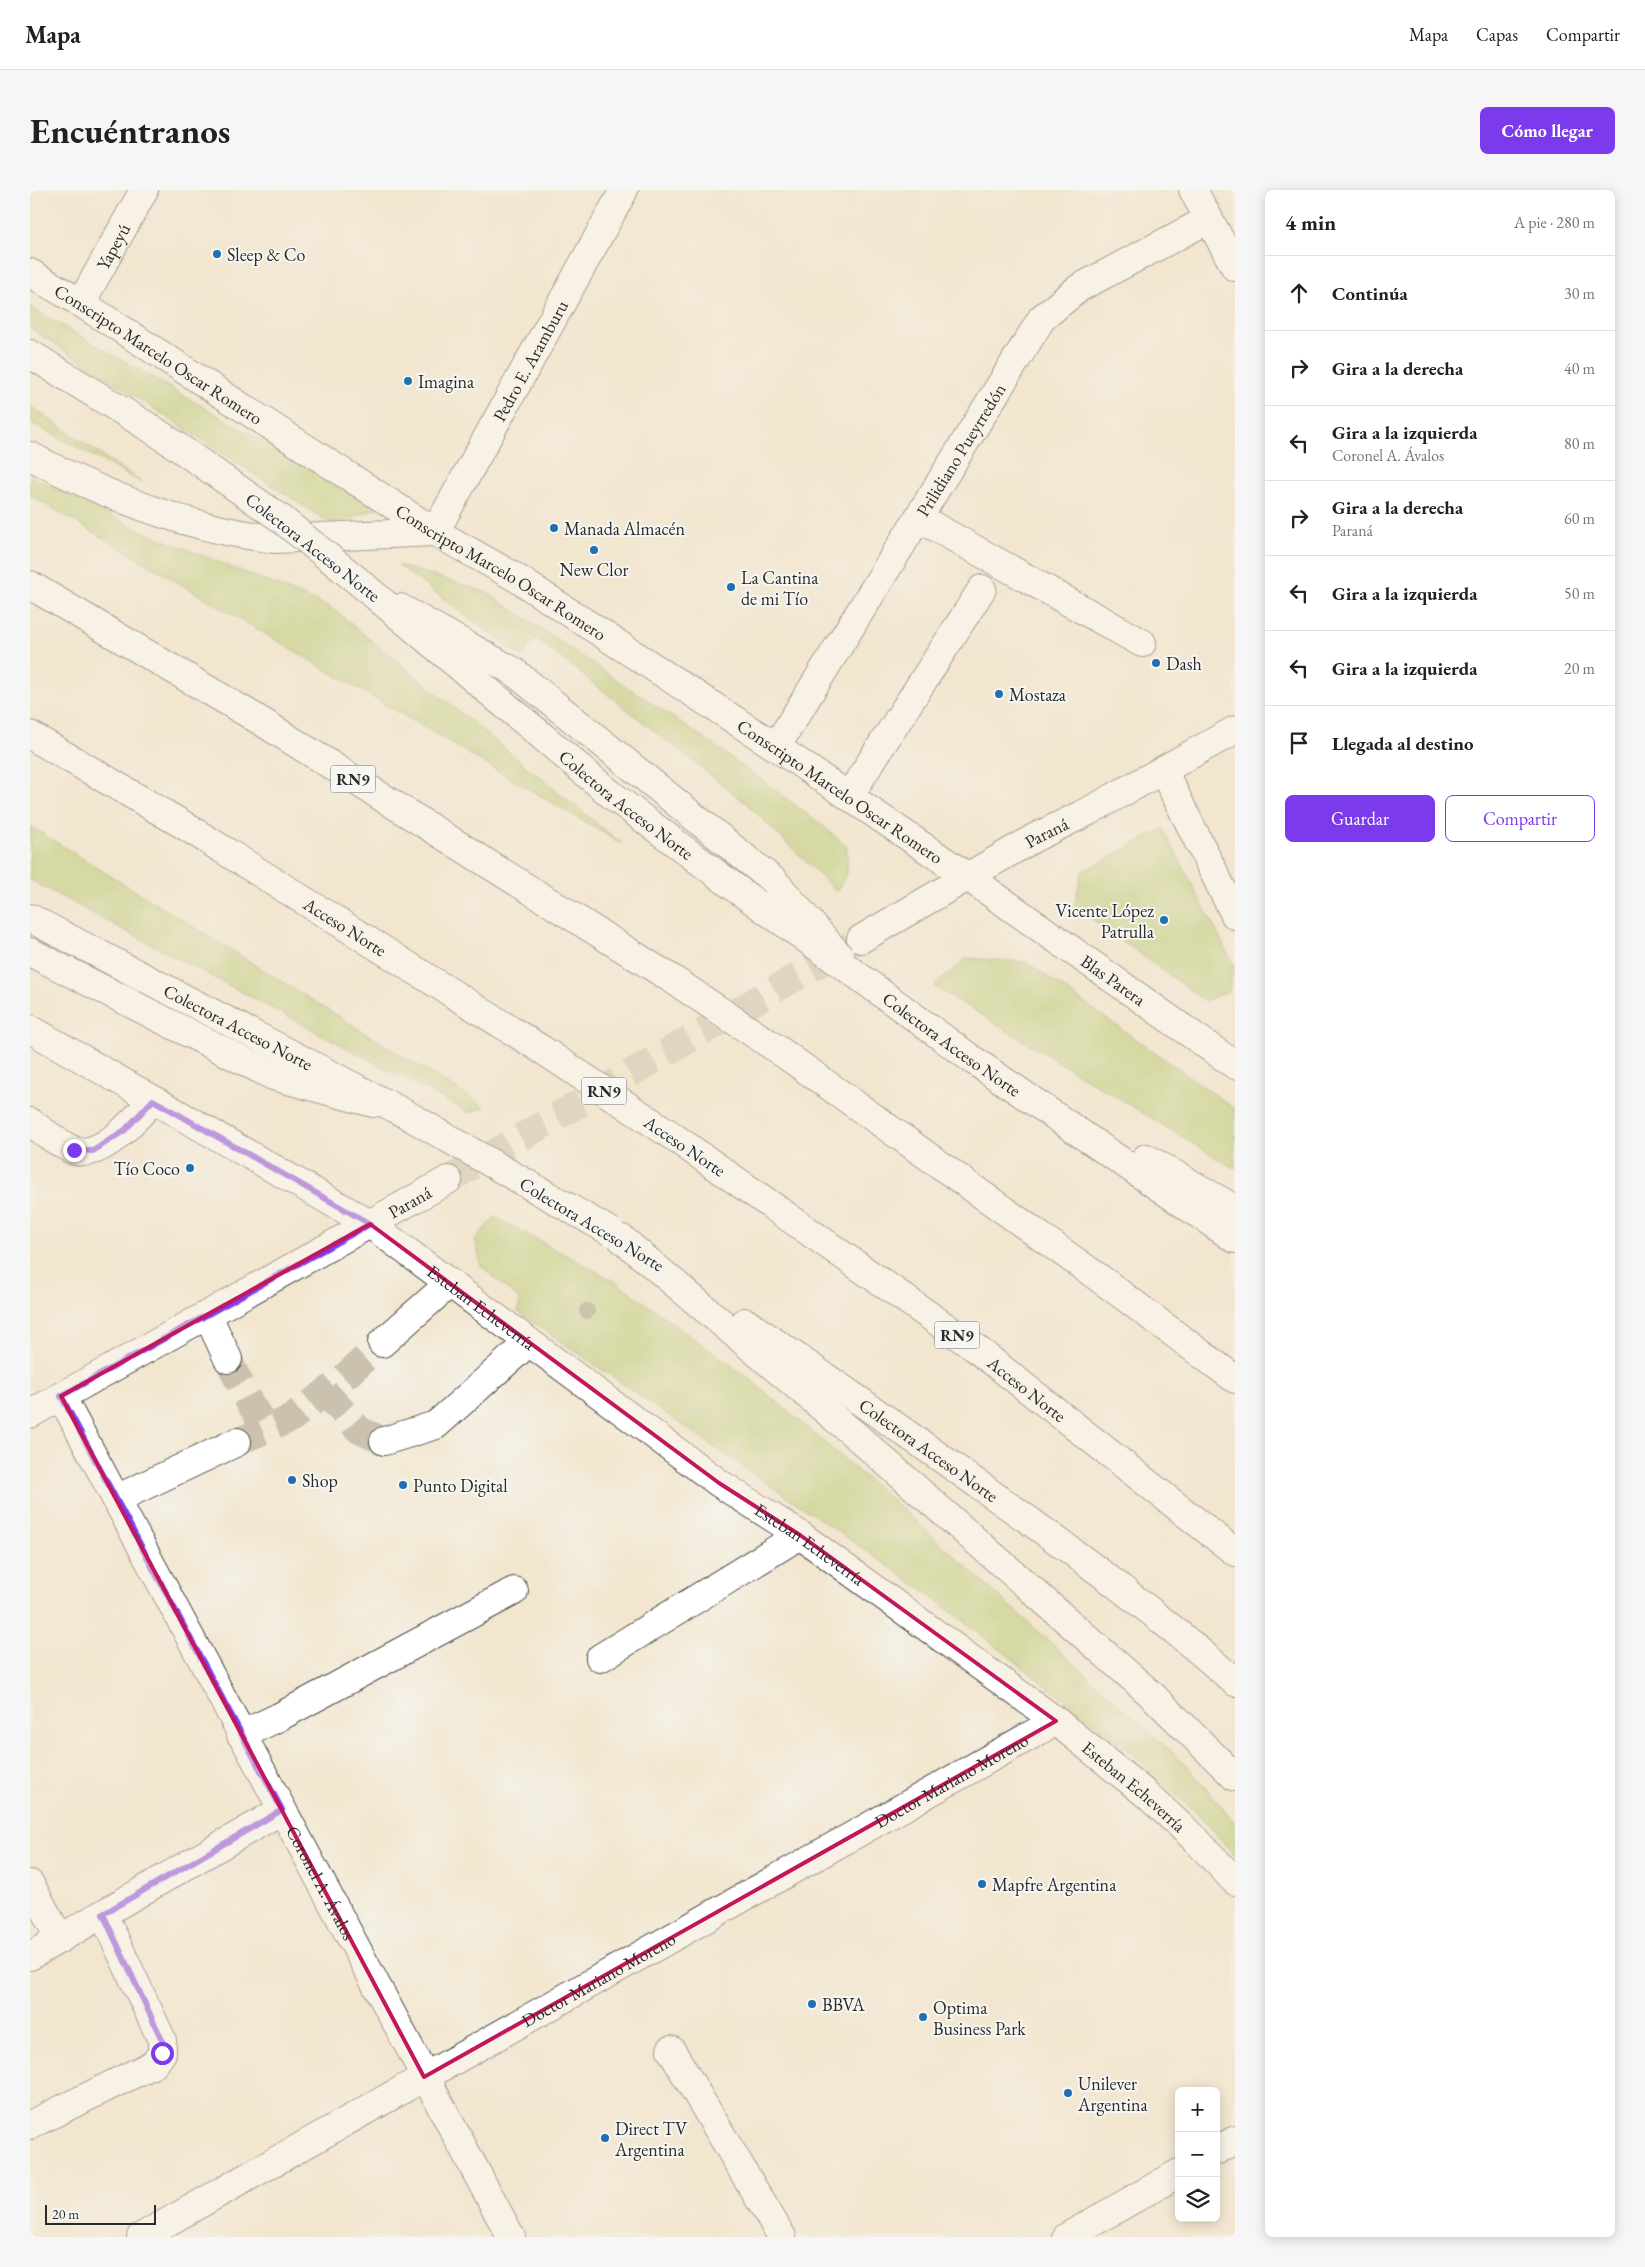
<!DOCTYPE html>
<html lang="es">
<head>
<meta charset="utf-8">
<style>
	:root { --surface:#fff; --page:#f6f6f6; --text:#202124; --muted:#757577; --line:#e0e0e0; --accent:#7c3aed }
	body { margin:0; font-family:"EB Garamond",serif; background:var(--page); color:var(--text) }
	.controls { position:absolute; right:15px; bottom:15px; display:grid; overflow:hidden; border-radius:8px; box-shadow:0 2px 12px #0003 }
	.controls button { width:45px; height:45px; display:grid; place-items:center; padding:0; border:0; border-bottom:1px solid var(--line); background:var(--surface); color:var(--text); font:25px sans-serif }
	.scale { position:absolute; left:15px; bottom:12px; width:111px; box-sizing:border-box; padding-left:5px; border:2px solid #2b2b2b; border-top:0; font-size:14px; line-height:18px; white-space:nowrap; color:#2b2b2b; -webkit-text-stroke:4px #f6f6f2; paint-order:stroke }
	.stop { position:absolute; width:15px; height:15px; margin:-11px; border:4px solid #7c3aed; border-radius:50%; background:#fff }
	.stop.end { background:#7c3aed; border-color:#fff; box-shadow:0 1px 5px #0008 }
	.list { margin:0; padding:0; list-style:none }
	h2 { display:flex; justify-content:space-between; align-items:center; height:65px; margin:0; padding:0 20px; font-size:21px }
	h2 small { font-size:16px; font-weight:400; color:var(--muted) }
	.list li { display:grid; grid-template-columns:32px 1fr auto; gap:15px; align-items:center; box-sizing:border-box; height:75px; padding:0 20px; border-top:1px solid var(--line) }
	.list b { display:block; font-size:19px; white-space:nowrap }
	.list p { margin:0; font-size:16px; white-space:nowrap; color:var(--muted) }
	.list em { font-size:16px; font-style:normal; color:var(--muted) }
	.actions { display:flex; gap:10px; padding:15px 20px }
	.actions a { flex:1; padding:11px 0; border:1px solid var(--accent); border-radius:8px; text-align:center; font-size:18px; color:var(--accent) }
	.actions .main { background:var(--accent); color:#fff }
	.icon { flex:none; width:28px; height:28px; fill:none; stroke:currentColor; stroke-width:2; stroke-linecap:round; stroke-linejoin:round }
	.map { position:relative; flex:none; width:1205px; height:2047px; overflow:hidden; border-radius:8px }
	header { display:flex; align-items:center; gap:30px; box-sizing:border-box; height:70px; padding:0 25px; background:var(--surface); border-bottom:1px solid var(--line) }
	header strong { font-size:24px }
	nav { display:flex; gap:28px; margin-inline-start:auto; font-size:18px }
	.intro { display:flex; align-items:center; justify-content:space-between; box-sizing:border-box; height:120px; padding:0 30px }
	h1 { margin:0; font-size:35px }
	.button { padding:12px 22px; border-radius:8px; background:var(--accent); color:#fff; font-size:18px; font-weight:700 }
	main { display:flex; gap:30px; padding:0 30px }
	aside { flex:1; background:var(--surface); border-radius:8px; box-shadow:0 2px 12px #0003 }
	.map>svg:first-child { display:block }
	.green { fill:#b3c96d; stroke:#6f7a4c }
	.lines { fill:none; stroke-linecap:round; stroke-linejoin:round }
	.minor-tunnel { stroke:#cac1ae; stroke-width:28; stroke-dasharray:28 14; stroke-linecap:butt }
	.minor-casing { stroke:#494744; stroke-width:30 }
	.highway-casing { stroke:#494744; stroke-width:30 }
	.minor { stroke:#fff; stroke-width:28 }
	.highway { stroke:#fff; stroke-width:28 }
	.minor-bridge-casing { stroke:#494744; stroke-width:30; stroke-linecap:butt }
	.highway-bridge-casing { stroke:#494744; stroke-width:30; stroke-linecap:butt }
	.minor-bridge { stroke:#fff; stroke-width:28 }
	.highway-bridge { stroke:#fff; stroke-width:28 }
	.tree { fill:#9b9980 }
	.route { stroke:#7c3aed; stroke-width:6 }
	.marked { fill:none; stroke:#c2185b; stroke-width:4; stroke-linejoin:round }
	.poi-dot { fill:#1f6fb2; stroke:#f6f6f2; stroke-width:2 }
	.labels { text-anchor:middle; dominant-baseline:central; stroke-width:4; stroke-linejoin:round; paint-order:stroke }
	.shield { fill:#f6f6f2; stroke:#686867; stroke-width:1 }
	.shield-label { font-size:16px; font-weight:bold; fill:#2b2b2b }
	.street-label { font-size:18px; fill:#2b2b2b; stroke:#f6f6f2 }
	.poi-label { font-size:18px; fill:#2b2b2b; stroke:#f6f6f2; text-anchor:start }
</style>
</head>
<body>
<header>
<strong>Mapa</strong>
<nav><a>Mapa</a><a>Capas</a><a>Compartir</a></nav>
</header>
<div class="intro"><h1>Encuéntranos</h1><a class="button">Cómo llegar</a></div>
<main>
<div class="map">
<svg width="1205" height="2047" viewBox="0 0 1205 2047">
	<rect width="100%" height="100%" fill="#f6f6f2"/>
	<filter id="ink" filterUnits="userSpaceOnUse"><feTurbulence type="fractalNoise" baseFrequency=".02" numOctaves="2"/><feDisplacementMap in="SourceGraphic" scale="10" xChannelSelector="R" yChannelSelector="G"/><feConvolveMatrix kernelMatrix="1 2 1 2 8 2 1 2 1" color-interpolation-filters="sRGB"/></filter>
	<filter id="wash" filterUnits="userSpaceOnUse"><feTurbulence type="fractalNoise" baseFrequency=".0096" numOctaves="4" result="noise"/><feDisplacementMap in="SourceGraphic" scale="20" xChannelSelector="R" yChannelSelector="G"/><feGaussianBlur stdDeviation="1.12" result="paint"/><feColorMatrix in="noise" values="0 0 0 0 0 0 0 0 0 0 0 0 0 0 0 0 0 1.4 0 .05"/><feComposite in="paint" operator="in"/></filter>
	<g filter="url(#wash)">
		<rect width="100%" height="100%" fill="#f2e6cf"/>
		<g class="green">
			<polygon points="0,117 348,318 303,335 0,138"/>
			<polygon points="0,216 113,293 0,232"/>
			<polygon points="0,286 109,340 300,417 592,654 0,305"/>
			<polygon points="368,375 456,402 685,556 792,635 817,657 817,683 807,702 717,614 506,448 491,466"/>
			<polygon points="0,636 455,917 440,923 0,690"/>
			<polygon points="1133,639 1204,775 1199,801 1175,811 1044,716 1052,682"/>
			<polygon points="937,768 996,772 1205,919 1205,979 904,796"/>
			<polygon points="465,1027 586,1092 721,1190 869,1316 1156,1575 1205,1633 1205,1666 1171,1627 1081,1546 899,1404 488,1122 490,1110 451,1076 445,1049"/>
		</g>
	</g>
	<g filter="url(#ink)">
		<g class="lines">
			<g class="minor-tunnel">
				<polyline points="418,990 821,755"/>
				<polyline points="198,1169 218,1210 236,1239"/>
				<polyline points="295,1202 329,1240 354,1251"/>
				<polyline points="207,1252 262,1228 310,1191 352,1153"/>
			</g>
			<defs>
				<g id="minor">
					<polyline points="1163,0 1205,77"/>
					<path id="s1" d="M0 83 51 113 405 342 485 387 746 557 938 687 1205 875"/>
					<path id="s2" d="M51 113 114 0"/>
					<polyline points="889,328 1112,453"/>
					<path id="s3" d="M405 342 594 0"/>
					<polyline points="370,418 483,481 745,692"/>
					<path id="s4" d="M746 557 1012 128 1049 98 1179 29"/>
					<polyline points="1133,580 1205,725"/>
					<polyline points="819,606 952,399"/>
					<path id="s5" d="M831 749 1004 648 1059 621 1205 540"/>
					<polyline points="0,762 243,886 343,913"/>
					<path id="s6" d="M0 839 340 1034 689 1293 770 1345 1026 1531 1116 1604 1166 1650 1205 1691"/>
					<path d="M0 932C12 940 32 957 46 961 73 968 106 928 123 910"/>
					<polyline points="178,1126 198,1169"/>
					<polyline points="352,1153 420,1093"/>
					<path id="s7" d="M31 1206 481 2047"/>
					<path id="s8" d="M0 1224 418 990"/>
					<polyline points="354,1251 406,1235 499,1152"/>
					<polyline points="86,1309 207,1252"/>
					<polyline points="570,1468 770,1345"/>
					<polyline points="211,1545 249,1527 484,1401"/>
					<polyline points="0,1694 30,1749"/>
					<polyline points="0,1766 252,1620"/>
					<polyline points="641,1860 752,2047"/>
					<polyline points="0,1935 124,1874 132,1863 132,1850 73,1724"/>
					<polyline points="1186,1961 1205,1950"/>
					<path id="s9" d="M111 2047 1026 1531"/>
					<polyline points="1037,2047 1149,1983"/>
				</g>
				<g id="highway">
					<polyline points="0,164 125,241"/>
					<path d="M0 266C76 306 160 340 246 349L405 342"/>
					<path id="s10" d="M329 392 583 606 708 700"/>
					<polyline points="0,395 229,530 642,789"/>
					<path id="s11" d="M0 545 152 634 511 859"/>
					<path id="s12" d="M0 728 374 923"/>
					<path id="s13" d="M824 783 943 870 1205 1049"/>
					<polyline points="750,861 1076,1093 1205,1189"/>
					<path id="s14" d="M638 943 944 1157 1205 1362"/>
					<polyline points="1116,968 1205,1019"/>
					<polyline points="592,1049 825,1245 1123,1506 1205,1587"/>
					<path id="s15" d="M715 1132C799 1189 883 1248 966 1307 1048 1365 1130 1425 1205 1492"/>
				</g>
			</defs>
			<use href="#minor" class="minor-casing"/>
			<use href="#highway" class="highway-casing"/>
			<use href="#minor" class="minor"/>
			<use href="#highway" class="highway"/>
			<defs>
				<polyline id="minor-bridge" points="745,692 810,767"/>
				<g id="highway-bridge">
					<polyline points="125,241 250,328 329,392"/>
					<polyline points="708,700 824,783"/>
					<polyline points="642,789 750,861"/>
					<polyline points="511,859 638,943"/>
					<polyline points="374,923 581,1042"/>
				</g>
			</defs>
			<use href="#minor-bridge" class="minor-bridge-casing"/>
			<use href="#highway-bridge" class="highway-bridge-casing"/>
			<use href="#minor-bridge" class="minor-bridge"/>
			<use href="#highway-bridge" class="highway-bridge"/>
		</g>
		<circle class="tree" cx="557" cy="1121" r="8"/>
	</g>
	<g class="lines" filter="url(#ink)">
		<polyline class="route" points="44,960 63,961 95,940 123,910 340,1034 31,1206 252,1620 73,1724 132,1850 132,1863"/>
	</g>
	<path d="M0 0H1205V2047H0ZM340 1034 689 1293 770 1345 1026 1531 394 1887 31 1206Z" fill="#f2e6cf" fill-opacity=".55" fill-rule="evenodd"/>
	<path class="marked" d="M340 1034 689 1293 770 1345 1026 1531 394 1887 31 1206Z"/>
	<g class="poi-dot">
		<circle cx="187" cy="64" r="5"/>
		<circle cx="378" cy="191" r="5"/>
		<circle cx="524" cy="338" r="5"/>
		<circle cx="564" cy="360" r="5"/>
		<circle cx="701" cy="397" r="5"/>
		<circle cx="1126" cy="473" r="5"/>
		<circle cx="969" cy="504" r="5"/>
		<circle cx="1134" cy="730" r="5"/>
		<circle cx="160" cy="978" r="5"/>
		<circle cx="262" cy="1290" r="5"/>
		<circle cx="373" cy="1295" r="5"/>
		<circle cx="952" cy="1694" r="5"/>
		<circle cx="782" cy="1814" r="5"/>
		<circle cx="893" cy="1827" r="5"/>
		<circle cx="1038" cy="1903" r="5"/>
		<circle cx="575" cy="1948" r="5"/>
	</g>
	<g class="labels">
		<g class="shield">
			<rect x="300.5" y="575.5" width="45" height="27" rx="4"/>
			<rect x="551.5" y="887.5" width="45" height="27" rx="4"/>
			<rect x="904.5" y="1131.5" width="45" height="27" rx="4"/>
		</g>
		<g class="shield-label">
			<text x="323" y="589">RN9</text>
			<text x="574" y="901">RN9</text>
			<text x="927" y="1145">RN9</text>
		</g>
		<g class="street-label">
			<text stroke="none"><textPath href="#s2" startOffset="65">Yapeyú</textPath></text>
			<text stroke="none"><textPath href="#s1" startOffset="152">Conscripto Marcelo Oscar Romero</textPath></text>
			<text stroke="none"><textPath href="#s3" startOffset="196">Pedro E. Aramburu</textPath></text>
			<text stroke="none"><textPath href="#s4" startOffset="350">Prilidiano Pueyrredón</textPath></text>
			<text transform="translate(283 357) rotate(38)">Colectora Acceso Norte</text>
			<text stroke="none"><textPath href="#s1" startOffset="558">Conscripto Marcelo Oscar Romero</textPath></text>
			<text stroke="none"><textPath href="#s1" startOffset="962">Conscripto Marcelo Oscar Romero</textPath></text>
			<text stroke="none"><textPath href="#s10" startOffset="348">Colectora Acceso Norte</textPath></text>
			<text stroke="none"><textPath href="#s5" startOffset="214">Paraná</textPath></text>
			<text stroke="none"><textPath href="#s11" startOffset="369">Acceso Norte</textPath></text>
			<text stroke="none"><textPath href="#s1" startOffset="1294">Blas Parera</textPath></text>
			<text stroke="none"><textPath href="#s12" startOffset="235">Colectora Acceso Norte</textPath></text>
			<text stroke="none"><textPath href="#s13" startOffset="121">Colectora Acceso Norte</textPath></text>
			<text transform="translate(655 956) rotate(34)">Acceso Norte</text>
			<text stroke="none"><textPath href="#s8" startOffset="435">Paraná</textPath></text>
			<text transform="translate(562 1034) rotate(31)">Colectora Acceso Norte</text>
			<text stroke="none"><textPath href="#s6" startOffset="531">Esteban Echeverría</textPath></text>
			<text stroke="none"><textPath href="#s14" startOffset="441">Acceso Norte</textPath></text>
			<text stroke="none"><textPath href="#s15" startOffset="224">Colectora Acceso Norte</textPath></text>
			<text stroke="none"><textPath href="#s6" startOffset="936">Esteban Echeverría</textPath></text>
			<text stroke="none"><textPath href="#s9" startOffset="930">Doctor Mariano Moreno</textPath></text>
			<text stroke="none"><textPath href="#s6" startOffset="1341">Esteban Echeverría</textPath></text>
			<text stroke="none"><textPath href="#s7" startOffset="552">Coronel A. Ávalos</textPath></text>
			<text stroke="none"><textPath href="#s9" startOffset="525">Doctor Mariano Moreno</textPath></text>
		</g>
		<g class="poi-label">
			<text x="197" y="64">Sleep &amp; Co</text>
			<text x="388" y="191">Imagina</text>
			<text x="534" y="338">Manada Almacén</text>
			<text x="564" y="379" text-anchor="middle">New Clor</text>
			<text x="711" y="387">La Cantina<tspan x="711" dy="21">de mi Tío</tspan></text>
			<text x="1136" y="473">Dash</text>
			<text x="979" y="504">Mostaza</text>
			<text x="1124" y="720" text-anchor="end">Vicente López<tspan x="1124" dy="21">Patrulla</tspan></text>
			<text x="150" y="978" text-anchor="end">Tío Coco</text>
			<text x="272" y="1290">Shop</text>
			<text x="383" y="1295">Punto Digital</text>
			<text x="962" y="1694">Mapfre Argentina</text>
			<text x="792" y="1814">BBVA</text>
			<text x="903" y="1817">Optima<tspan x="903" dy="21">Business Park</tspan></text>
			<text x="1048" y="1893">Unilever<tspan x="1048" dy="21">Argentina</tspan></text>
			<text x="585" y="1938">Direct TV<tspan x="585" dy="21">Argentina</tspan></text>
		</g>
	</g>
</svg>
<div class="controls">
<button>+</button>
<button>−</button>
<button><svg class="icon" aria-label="layers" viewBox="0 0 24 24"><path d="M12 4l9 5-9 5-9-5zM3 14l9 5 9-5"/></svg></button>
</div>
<div class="scale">20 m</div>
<div class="stop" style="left:132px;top:1863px"></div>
<div class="stop end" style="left:44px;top:960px"></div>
</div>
<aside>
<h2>4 min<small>A pie · 280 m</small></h2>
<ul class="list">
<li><svg class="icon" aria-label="ahead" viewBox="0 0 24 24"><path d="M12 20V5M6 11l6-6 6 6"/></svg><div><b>Continúa</b></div><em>30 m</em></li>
<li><svg class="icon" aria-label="right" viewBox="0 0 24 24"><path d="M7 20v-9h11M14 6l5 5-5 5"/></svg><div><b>Gira a la derecha</b></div><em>40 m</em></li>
<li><svg class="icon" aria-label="left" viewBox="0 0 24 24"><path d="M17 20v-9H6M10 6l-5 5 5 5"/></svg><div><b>Gira a la izquierda</b><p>Coronel A. Ávalos</p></div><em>80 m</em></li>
<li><svg class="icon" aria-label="right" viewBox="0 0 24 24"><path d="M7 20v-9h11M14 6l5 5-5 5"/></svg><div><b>Gira a la derecha</b><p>Paraná</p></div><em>60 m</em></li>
<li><svg class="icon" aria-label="left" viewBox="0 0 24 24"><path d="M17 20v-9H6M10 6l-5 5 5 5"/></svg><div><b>Gira a la izquierda</b></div><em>50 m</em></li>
<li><svg class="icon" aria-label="left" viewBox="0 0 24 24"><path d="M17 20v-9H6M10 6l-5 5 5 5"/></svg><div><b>Gira a la izquierda</b></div><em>20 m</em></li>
<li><svg class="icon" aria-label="arrive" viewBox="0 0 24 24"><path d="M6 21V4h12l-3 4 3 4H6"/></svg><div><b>Llegada al destino</b></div></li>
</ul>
<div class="actions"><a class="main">Guardar</a><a>Compartir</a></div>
</aside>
</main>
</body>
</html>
